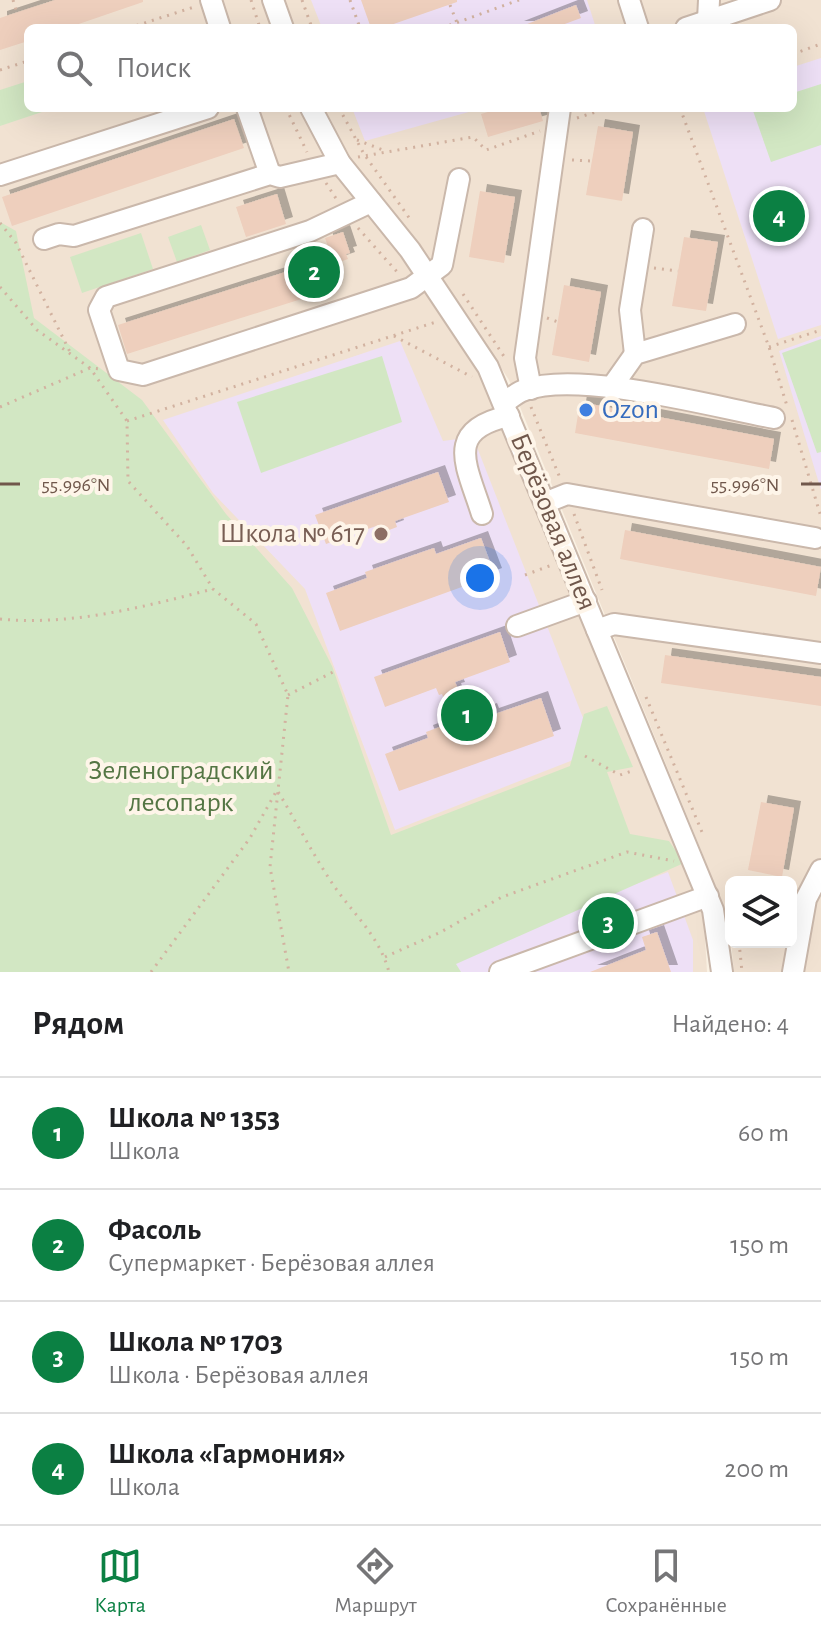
<!DOCTYPE html>
<html lang="ru">
<head>
<meta charset="utf-8">
<style>
	:root { --surface:#fff; --page:#f2f2f2; --text:#202124; --muted:#757577; --line:#e0e0e0; --accent:#0b8043 }
	body { margin:0; font-family:"Alegreya Sans",sans-serif; background:var(--page); color:var(--text) }
	.controls { position:absolute; right:24px; bottom:24px; display:grid; overflow:hidden; border-radius:12px; box-shadow:0 8px 32px #0002 }
	.controls button { width:72px; height:72px; display:grid; place-items:center; padding:0; border:0; border-bottom:2px solid var(--line); background:var(--surface); color:var(--text); font:40px sans-serif }
	.you { position:absolute; left:480px; top:578px; width:28px; height:28px; margin:-20px; border:6px solid #fff; border-radius:50%; background:#1a73e8; box-shadow:0 0 0 12px #1a73e833 }
	.badge { display:grid; place-items:center; width:52px; height:52px; border-radius:50%; background:var(--accent); color:#fff; font-size:26px; font-weight:700 }
	.pin { position:absolute; translate:-50% -50%; border:4px solid #fff; box-shadow:0 2px 8px #0006 }
	.list { margin:0; padding:0; list-style:none }
	h2 { display:flex; justify-content:space-between; align-items:center; height:104px; margin:0; padding:0 32px; font-size:34px }
	h2 small { font-size:26px; font-weight:400; color:var(--muted) }
	.list li { display:grid; grid-template-columns:52px 1fr auto; gap:24px; align-items:center; box-sizing:border-box; height:112px; padding:0 32px; border-top:2px solid var(--line) }
	.list b { display:block; font-size:30px; white-space:nowrap }
	.list p { margin:0; font-size:26px; white-space:nowrap; color:var(--muted) }
	.list em { font-size:26px; font-style:normal; color:var(--muted) }
	.icon { flex:none; width:44px; height:44px; fill:none; stroke:currentColor; stroke-width:2; stroke-linecap:round; stroke-linejoin:round }
	.map { position:relative; flex:none; width:821px; height:972px; overflow:hidden }
	.search { position:absolute; background:var(--surface); box-shadow:0 8px 32px #0002; left:24px; right:24px; top:24px; height:88px; display:flex; align-items:center; gap:20px; box-sizing:border-box; padding:0 28px; border-radius:12px; color:var(--muted); font-size:30px }
	.sheet { height:552px; background:var(--surface) }
	nav { display:flex; justify-content:space-around; align-items:center; box-sizing:border-box; height:112px; border-top:2px solid var(--line); background:var(--surface); font-size:22px; color:var(--muted) }
	nav a { display:grid; justify-items:center; gap:4px }
	nav .on { color:var(--accent) }
	.map>svg:first-child { display:block }
	.residential { fill:#f1e2d2 }
	.education { fill:#eee0f6 }
	.green { fill:#d2e7c3 }
	.building { fill:#eecfbd; filter:url(#shadow) }
	.lines { fill:none; stroke-linecap:round; stroke-linejoin:round }
	.minor-casing { stroke:#cab8ab; stroke-width:24 }
	.path { stroke:#d2b2a0; stroke-width:3; stroke-dasharray:2 6; stroke-linecap:butt }
	.minor { stroke:#fff; stroke-width:20 }
	.ticks { fill:none; stroke:#70574b; stroke-width:3 }
	.shop-dot { fill:#3f7fe0; stroke:#fef5e9; stroke-width:3 }
	.education-dot { fill:#8d6e63; stroke:#fef5e9; stroke-width:3 }
	.labels { text-anchor:middle; dominant-baseline:central; stroke-width:8; stroke-linejoin:round; paint-order:stroke }
	.shop-label { font-size:28px; fill:#366cbe; stroke:#fef5e9; text-anchor:start }
	.street-label { font-size:28px; fill:#70574b; stroke:#fef5e9 }
	.education-label { font-size:28px; fill:#785e54; stroke:#fef5e9; text-anchor:end }
	.park-label { font-size:28px; fill:#547644; stroke:#fef5e9 }
	.ticks-label { font-size:20px; text-anchor:middle; fill:#70574b; stroke:#fef5e9; stroke-width:8; stroke-linejoin:round; paint-order:stroke }
</style>
</head>
<body>
<div class="map">
<svg width="821" height="972" viewBox="0 0 821 972">
	<defs>
		<filter id="shadow"><feDropShadow dx="7" dy="-7" stdDeviation="0" flood-color="#0004"/></filter>
	</defs>
	<rect width="100%" height="100%" fill="#faf1e3"/>
	<g class="residential">
		<polygon points="0,0 262,0 272,28 28,28 28,108 301,108 337,172 466,345 501,416 693,881 704,921 707,972 430,972 0,329"/>
		<polygon points="284,0 821,0 821,972 734,972 731,942 791,942 791,882 731,882 731,941 727,920 701,850 509,380 442,277 354,164 324,108 793,108 793,28 293,28"/>
	</g>
	<g class="education">
		<polygon points="311,0 587,0 596,28 322,28"/>
		<polygon points="821,58 821,325 778,339 703,108 793,108 793,67"/>
		<polygon points="352,108 483,108 365,141"/>
		<polygon points="821,336 821,490 779,351"/>
		<polygon points="400,341 443,441 473,437 596,751 395,830 305,589 213,493 163,420"/>
		<polygon points="668,872 693,940 693,972 440,972 441,956"/>
	</g>
	<g class="green">
		<polygon points="28,81 28,108 48,110 0,126 0,90"/>
		<polygon points="821,84 821,145 771,162 752,108 793,108 793,93"/>
		<polygon points="0,222 16,231 34,318 142,400 226,514 292,588 332,666 391,835 570,766 584,714 607,706 633,767 607,772 630,834 669,841 684,863 456,964 461,972 0,972"/>
		<polygon points="201,225 210,250 177,262 168,237"/>
		<polygon points="141,233 153,269 82,293 70,257"/>
		<polygon points="821,339 821,452 817,453 782,353"/>
		<polygon points="382,356 402,422 261,473 237,402"/>
	</g>
	<g class="building">
		<polygon points="55,0 143,0 143,2 67,28 28,28 28,41 0,50 0,18"/>
		<polygon points="361,0 457,0 457,2 382,28 371,28"/>
		<polygon points="576,5 581,18 554,28 517,28"/>
		<polygon points="502,108 539,108 543,121 488,137 481,114"/>
		<polygon points="234,119 244,148 12,226 2,197"/>
		<polygon points="598,126 633,132 622,201 586,195"/>
		<polygon points="480,191 515,197 504,263 469,257"/>
		<polygon points="277,194 286,224 246,237 236,207"/>
		<polygon points="343,232 350,253 346,254 348,259 334,264 325,238"/>
		<polygon points="684,237 718,242 706,311 672,306"/>
		<polygon points="320,261 330,290 127,354 118,325"/>
		<polygon points="564,285 601,292 589,362 552,355"/>
		<polygon points="580,402 774,439 769,469 575,433"/>
		<polygon points="438,472 449,502 395,521 397,527 384,532 379,525 326,544 315,515"/>
		<polygon points="625,530 821,567 816,596 620,559"/>
		<polygon points="481,538 495,575 340,631 326,593 367,578 365,572 405,558 434,548 436,554"/>
		<polygon points="500,632 510,662 455,682 458,689 454,690 464,719 490,710 492,715 541,698 554,736 399,791 385,754 428,738 426,732 453,722 442,694 439,695 436,688 385,707 374,677"/>
		<polygon points="665,655 821,677 821,706 661,683"/>
		<polygon points="761,802 794,808 782,877 748,870"/>
		<polygon points="657,932 671,972 590,972 646,950 642,937"/>
	</g>
	<g class="lines">
		<defs>
			<g id="minor">
				<polyline points="211,0 220,28"/>
				<polyline points="273,0 283,28"/>
				<polyline points="629,0 638,28"/>
				<polyline points="708,20 709,0"/>
				<polyline points="686,28 770,0"/>
				<polyline points="247,108 270,174"/>
				<polyline points="311,108 340,163 410,250 488,367 713,910 722,972"/>
				<polyline points="0,175 208,108"/>
				<polyline points="371,202 310,231 106,297 99,310 119,370 143,375 411,288 442,265 459,179"/>
				<polyline points="44,239 59,234 74,236 270,174 280,177 340,163"/>
				<polyline points="635,354 630,310 643,229"/>
				<polyline points="611,388 635,354 735,324"/>
				<polyline points="531,389 525,358 560,108"/>
				<path d="M504 403C510 399 517 392 525 390 578 370 715 407 774 418"/>
				<polyline points="547,502 567,494 815,538"/>
				<path d="M482 514C467 466 443 430 509 416"/>
				<polyline points="517,626 586,601"/>
				<polyline points="597,630 614,624 821,653"/>
				<polyline points="500,972 708,896"/>
				<polyline points="793,972 806,899 821,870"/>
			</g>
		</defs>
		<use href="#minor" class="minor-casing"/>
		<g class="path">
			<polyline points="13,0 17,13"/>
			<polyline points="251,0 260,28"/>
			<polyline points="302,0 312,28"/>
			<polyline points="350,0 360,28"/>
			<polyline points="450,5 459,28"/>
			<polyline points="129,28 194,7"/>
			<polyline points="442,28 519,0"/>
			<polyline points="793,54 821,44"/>
			<polyline points="0,70 28,61"/>
			<polyline points="286,108 307,152"/>
			<polyline points="339,108 364,154 410,219"/>
			<polyline points="680,108 769,347 787,406"/>
			<polyline points="577,118 608,108"/>
			<polyline points="357,140 383,150"/>
			<polyline points="358,157 473,137 486,150 540,131"/>
			<polyline points="572,160 592,161"/>
			<polyline points="326,183 337,200"/>
			<polyline points="0,223 16,243 70,352"/>
			<polyline points="358,228 398,273"/>
			<polyline points="308,252 311,264"/>
			<polyline points="654,268 678,271"/>
			<polyline points="0,287 37,330 90,368 127,421 128,481 187,546 213,589 256,624 288,695 270,867 289,972"/>
			<polyline points="463,294 505,358"/>
			<polyline points="547,318 558,322"/>
			<polyline points="394,336 472,377"/>
			<polyline points="769,347 821,330"/>
			<polyline points="0,407 90,368 100,369"/>
			<polyline points="531,407 560,478"/>
			<polyline points="792,420 821,517"/>
			<polyline points="127,421 436,322"/>
			<polyline points="574,514 602,590"/>
			<polyline points="525,575 552,565"/>
			<path d="M0 619C72 626 143 607 213 589"/>
			<polyline points="288,695 337,670"/>
			<polyline points="646,697 704,837"/>
			<polyline points="585,756 620,775 635,770"/>
			<polyline points="739,942 742,972"/>
			<polyline points="385,957 441,932 502,897 627,852 674,861"/>
			<path d="M151 972 250 838 277 790C296 821 312 853 332 883 352 913 379 935 389 972"/>
		</g>
		<use href="#minor" class="minor"/>
	</g>
	<path class="ticks" d="M0 484H20M801 484H821"/>
	<circle class="shop-dot" cx="586" cy="410" r="8"/>
	<circle class="education-dot" cx="381" cy="534" r="8"/>
	<g class="labels">
		<g class="shop-label">
			<text x="602" y="410">Ozon</text>
		</g>
		<g class="street-label">
			<text transform="translate(553 522) rotate(68)">Берёзовая аллея</text>
		</g>
		<g class="education-label">
			<text x="365" y="534">Школа № 617</text>
		</g>
		<g class="park-label">
			<text x="181" y="771">Зеленоградский<tspan x="181" dy="32">лесопарк</tspan></text>
		</g>
	</g>
	<g class="ticks-label">
		<text x="76" y="491">55.996°N</text>
		<text x="745" y="491">55.996°N</text>
	</g>
</svg>
<div class="controls">
<button><svg class="icon" aria-label="layers" viewBox="0 0 24 24"><path d="M12 4l9 5-9 5-9-5zM3 14l9 5 9-5"/></svg></button>
</div>
<div class="you"></div>
<div class="pin badge" style="left:467px;top:715px">1</div>
<div class="pin badge" style="left:314px;top:272px">2</div>
<div class="pin badge" style="left:608px;top:923px">3</div>
<div class="pin badge" style="left:779px;top:216px">4</div>
<div class="search"><svg class="icon" aria-label="search" viewBox="0 0 24 24"><circle cx="10" cy="10" r="6"/><path d="M15 15l6 6"/></svg>Поиск</div>
</div>
<section class="sheet">
<h2>Рядом<small>Найдено: 4</small></h2>
<ul class="list">
<li><span class="badge">1</span><div><b>Школа № 1353</b><p>Школа</p></div><em>60 m</em></li>
<li><span class="badge">2</span><div><b>Фасоль</b><p>Супермаркет · Берёзовая аллея</p></div><em>150 m</em></li>
<li><span class="badge">3</span><div><b>Школа № 1703</b><p>Школа · Берёзовая аллея</p></div><em>150 m</em></li>
<li><span class="badge">4</span><div><b>Школа «Гармония»</b><p>Школа</p></div><em>200 m</em></li>
</ul>
</section>
<nav>
<a class="on"><svg class="icon" aria-label="map" viewBox="0 0 24 24"><path d="M3 6l6-2 6 2 6-2v14l-6 2-6-2-6 2zM9 4v14M15 6v14"/></svg>Карта</a>
<a><svg class="icon" aria-label="directions" viewBox="0 0 24 24"><path d="M12 3l9 9-9 9-9-9zM9 14v-3h6M13 9l2 2-2 2"/></svg>Маршрут</a>
<a><svg class="icon" aria-label="saved" viewBox="0 0 24 24"><path d="M7 4h10v16l-5-4-5 4z"/></svg>Сохранённые</a>
</nav>
</body>
</html>
